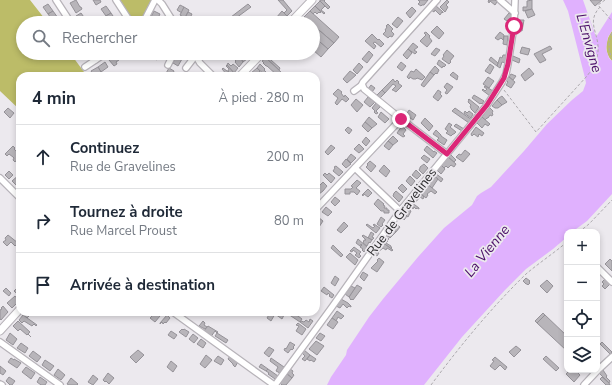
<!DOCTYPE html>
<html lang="fr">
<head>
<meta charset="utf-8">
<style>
	:root { --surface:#fff; --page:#f2f2f3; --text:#1f2937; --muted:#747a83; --line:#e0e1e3 }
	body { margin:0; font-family:"Nunito Sans",sans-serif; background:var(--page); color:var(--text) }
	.controls { position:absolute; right:12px; bottom:12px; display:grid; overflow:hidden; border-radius:8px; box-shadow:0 2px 6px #0003 }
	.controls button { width:36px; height:36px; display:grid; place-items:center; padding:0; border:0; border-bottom:1px solid var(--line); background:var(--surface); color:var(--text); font:20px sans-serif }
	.stop { position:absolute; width:12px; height:12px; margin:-9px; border:3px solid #db2777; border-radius:50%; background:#fff }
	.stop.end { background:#db2777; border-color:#fff; box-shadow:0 1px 4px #0008 }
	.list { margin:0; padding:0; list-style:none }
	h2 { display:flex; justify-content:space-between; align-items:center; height:52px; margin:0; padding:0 16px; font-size:17px }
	h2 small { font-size:13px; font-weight:400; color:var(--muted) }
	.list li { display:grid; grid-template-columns:26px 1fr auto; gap:12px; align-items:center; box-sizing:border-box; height:64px; padding:0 16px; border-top:1px solid var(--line) }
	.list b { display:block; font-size:15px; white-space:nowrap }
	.list p { margin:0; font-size:13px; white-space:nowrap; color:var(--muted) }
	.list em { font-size:13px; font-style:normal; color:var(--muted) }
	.icon { flex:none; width:22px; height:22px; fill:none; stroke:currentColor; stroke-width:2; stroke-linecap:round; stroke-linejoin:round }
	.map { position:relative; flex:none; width:612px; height:385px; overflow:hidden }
	.search { position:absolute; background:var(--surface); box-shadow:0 2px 6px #0003; left:16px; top:16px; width:304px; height:44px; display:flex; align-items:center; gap:10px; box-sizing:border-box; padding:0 14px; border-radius:22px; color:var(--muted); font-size:15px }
	.panel { position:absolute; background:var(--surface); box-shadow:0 2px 6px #0003; left:16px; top:72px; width:304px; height:244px; border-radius:12px }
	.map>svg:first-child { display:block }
	.green { fill:#bcbc68 }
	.water { fill:#e0b1fe }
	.building { fill:#b8b5ba; stroke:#959298 }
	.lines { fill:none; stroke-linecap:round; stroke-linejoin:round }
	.minor-casing { stroke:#b7b3b9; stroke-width:8 }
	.major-casing { stroke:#b7b3b9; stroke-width:9 }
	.path { stroke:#adaaae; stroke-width:1; stroke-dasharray:3 2; stroke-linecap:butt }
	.minor { stroke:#fff; stroke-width:5.5 }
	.major { stroke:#fff; stroke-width:7 }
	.route { stroke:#db2777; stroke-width:5 }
	.labels { text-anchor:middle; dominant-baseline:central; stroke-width:3.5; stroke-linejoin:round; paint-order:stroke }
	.street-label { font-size:13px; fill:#2b2a2c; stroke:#ece9ee }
	.water-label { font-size:14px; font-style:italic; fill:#4b0e68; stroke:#ece9ee }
</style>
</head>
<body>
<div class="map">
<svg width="612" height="385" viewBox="0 0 612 385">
	<rect width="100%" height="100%" fill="#ece9ee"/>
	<g class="green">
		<polygon points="0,0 30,0 48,23 23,23 23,53 70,53 87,76 20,76 20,110 0,91"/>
		<polygon points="119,0 151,0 151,2 141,23 133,23"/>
		<path d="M612 31V61C604 53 605 40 612 31Z"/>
	</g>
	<polygon class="water" points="563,0 583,0 596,37 612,12 612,31 608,37 606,49 609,58 612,61 612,194 587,221 572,232 567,232 567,237 553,249 526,269 505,290 462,337 424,385 327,385 331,377 346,355 347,350 369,317 383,299 418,257 444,228 472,205 477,196 481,193 491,187 524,151 547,124 572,100 583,91 586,83 585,78 568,11"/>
	<g class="building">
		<polygon points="76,0 80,7 81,7 82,9 76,13 70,3"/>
		<polygon points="93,0 100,0 101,2 96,5"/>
		<polygon points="278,0 283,0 292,11 287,16 284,13 287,10"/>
		<polygon points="320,0 325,0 324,1 330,7 328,9 320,1"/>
		<polygon points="418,0 428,0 424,5 422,5 421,6 418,4 420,2"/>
		<polygon points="447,0 449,2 446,5 448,7 445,12 440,7"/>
		<polygon points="489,0 495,0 497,2 495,5 490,1 489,3 488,1"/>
		<polygon points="532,0 532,9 523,11 523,7 527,7 527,1"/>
		<polygon points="590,0 602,0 595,6"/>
		<polygon points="320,1 325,6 321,10 325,13 324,14 315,6"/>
		<polygon points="48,4 53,11 48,14 43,7"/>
		<polygon points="248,4 251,7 236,18 237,20 234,22 231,17"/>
		<polygon points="180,5 184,7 182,13 177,10"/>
		<polygon points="435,5 443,12 443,13 442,12 440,15 435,10 434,12 431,10"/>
		<polygon points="106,6 111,13 106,16 101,9"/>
		<polygon points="315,6 321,12 320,13 319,12 317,14 315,12 313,14 310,11"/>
		<polygon points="184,7 189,10 185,18 180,15"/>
		<polygon points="412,7 416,11 410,18 406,13"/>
		<polygon points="532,9 535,15 528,18 525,11"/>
		<polygon points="53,11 58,18 53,21 48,14"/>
		<polygon points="154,11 160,14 156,22 150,19"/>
		<polygon points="282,11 287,16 281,23 276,18"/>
		<polygon points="310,11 339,37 334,43 313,25 313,23 311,23 304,17"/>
		<polygon points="188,12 192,14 189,20 185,18"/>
		<polygon points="81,13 86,20 80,23 76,16"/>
		<polygon points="111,13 115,19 110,23 106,16"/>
		<polygon points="509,13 512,16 507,21 504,19"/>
		<polygon points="398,17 403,21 397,28 392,24"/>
		<polygon points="304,18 311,23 300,23"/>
		<polygon points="517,20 524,20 522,31 516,30"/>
		<polygon points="388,24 393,29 391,31 394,34 392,37 390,36 388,38 383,34 386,31 385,30 387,27 386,26"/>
		<polygon points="313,25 334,43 328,49 313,36"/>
		<polygon points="437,26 444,33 439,39 431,32"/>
		<polygon points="426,32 430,36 429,37 432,41 427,47 420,41 426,35 424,33"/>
		<polygon points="500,32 504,35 503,40 501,38 498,40 495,38"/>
		<polygon points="372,34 378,40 379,39 384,44 381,47 375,42 373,43 376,46 374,49 365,41"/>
		<polygon points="313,36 328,49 321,57 313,50"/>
		<polygon points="504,36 508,36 507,45 503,44"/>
		<polygon points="413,43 418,47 414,50 417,52 415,54 408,49"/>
		<polygon points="550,46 552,49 542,54 546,60 540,63 534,54"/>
		<polygon points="522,47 530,49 528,55 520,53"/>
		<polygon points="436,48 440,50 435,56 431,54"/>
		<polygon points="408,49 412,53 407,59 403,55"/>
		<polygon points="447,50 454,56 450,61 451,62 449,64 442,59 444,56 443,55"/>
		<polygon points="369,51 373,55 367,63 362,59"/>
		<polygon points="77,53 84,53 85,56 80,59"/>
		<polygon points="154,53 161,53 157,60 152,57"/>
		<polygon points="178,53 185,53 182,59 176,56"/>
		<polygon points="237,53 239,53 240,54 243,53 247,59 243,62"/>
		<polygon points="271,53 278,53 281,56 279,58 278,57 276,59 270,54"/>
		<polygon points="238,54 243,62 239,67 235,62 236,61 234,59"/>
		<polygon points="270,54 274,57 271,60 280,68 279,70 266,58"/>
		<polygon points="116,55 119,60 116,62 117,64 114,66 109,60"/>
		<polygon points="503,55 507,55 506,63 502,62 500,68 497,66 500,57 502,58"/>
		<polygon points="176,56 182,59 178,66 173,63"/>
		<polygon points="513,56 520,59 519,63 512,60"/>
		<polygon points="491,57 498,63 497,66 489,60"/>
		<polygon points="266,58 282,73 285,76 278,76 267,66 266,66 263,63 264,63 262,61"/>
		<polygon points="439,60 446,65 444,67 443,66 442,68 437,64"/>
		<polygon points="105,62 108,67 101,72 98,67"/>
		<polygon points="401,62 406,66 402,71 397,67 398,66"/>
		<polygon points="228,63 231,66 233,64 238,68 234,73 227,65"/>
		<polygon points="359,63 363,67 357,74 353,70"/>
		<polygon points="260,64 265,69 264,70 270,76 266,76 257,68"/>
		<polygon points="490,64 494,67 490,74 485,71"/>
		<polygon points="227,65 234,73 231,75 228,71 229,69 226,66"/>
		<polygon points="435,66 439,70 437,74 436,73 434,75 430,72"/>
		<polygon points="98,67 101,72 94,76 91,71"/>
		<polygon points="169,68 174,71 172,76 167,76 165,75"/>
		<polygon points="223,68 227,71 228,71 231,75 231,76 228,76 222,69"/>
		<polygon points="257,68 260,71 258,73 260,75 258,76 254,76 251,73"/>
		<polygon points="529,68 534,74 525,81 521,75"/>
		<polygon points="416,69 425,77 422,80 417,78 416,79 413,79 410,77 409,79 407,77 411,71 414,72"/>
		<polygon points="350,71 356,75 347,83 343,79"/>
		<polygon points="430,72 434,75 424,87 421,85"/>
		<polygon points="453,72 458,76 457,80 450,75"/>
		<polygon points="511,74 516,76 513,80 509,77"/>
		<polygon points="488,77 494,81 489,88 483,84"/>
		<polygon points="509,77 515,82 511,88 506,85 508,82 506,80"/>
		<polygon points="393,79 395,82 397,80 399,82 398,83 402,86 396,92 393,90 392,90 396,86 393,84 385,93 382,90"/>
		<polygon points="447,83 453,87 447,94 445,93 447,90 444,87"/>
		<polygon points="371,85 375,88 372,92 368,89"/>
		<polygon points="485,86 493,91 490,96 482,90 483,89 485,91 487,89 484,87"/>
		<polygon points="338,89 342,92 341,93 344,97 345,95 349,99 346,102 342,99 337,105 335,103 338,98 333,94"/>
		<polygon points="382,90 385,93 380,98 377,95"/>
		<polygon points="438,90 441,92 440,94 442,96 438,101 433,97"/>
		<polygon points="474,95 484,101 482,104 481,103 480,104 472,98"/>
		<polygon points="502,96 507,102 502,105 497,100 499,98"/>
		<polygon points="368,97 375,102 370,107 364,102"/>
		<polygon points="356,99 363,105 357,112 351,105"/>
		<polygon points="469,99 479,107 475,113 471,109 471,108 470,107 471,105 468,102 469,100 468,100"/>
		<polygon points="497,100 502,105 498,108 495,108 492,106"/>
		<polygon points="376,103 380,107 376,111 378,113 376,114 374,112 375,111 372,108"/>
		<polygon points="489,107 493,111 492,113 493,114 492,116 490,115 488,118 487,118 485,120 482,117"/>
		<polygon points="8,108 14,113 10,118 4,112"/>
		<polygon points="455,108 472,120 469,123 452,111"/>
		<polygon points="409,110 416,115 413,120 406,115"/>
		<polygon points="465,111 467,113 469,111 473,114 471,118 464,113"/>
		<polygon points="381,112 389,119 385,123 378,117"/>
		<polygon points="369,117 377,124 372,128 365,122"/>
		<polygon points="482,117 490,124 488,126 485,124 482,128 477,123"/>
		<polygon points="425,118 433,126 429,131 421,123"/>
		<polygon points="365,122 372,128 368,132 362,126"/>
		<polygon points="449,123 452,125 450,127 456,132 454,134 453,134 451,136 446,133 448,131 445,129"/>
		<polygon points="456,124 464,129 462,131 454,126"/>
		<polygon points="402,126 406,130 403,134 405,136 403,137 397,133"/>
		<polygon points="348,127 352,130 349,134 345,130"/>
		<polygon points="476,127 484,133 482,136 479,134 478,137 474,134 472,136 471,134"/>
		<polygon points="436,130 441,135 441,136 447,140 444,145 437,140 439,138 433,134"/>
		<polygon points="393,136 398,141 393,145 388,141"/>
		<polygon points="366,137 370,141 366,146 362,142"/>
		<polygon points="388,141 393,145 389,150 384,146"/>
		<polygon points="359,144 364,149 359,153 354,149"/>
		<polygon points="331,145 335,148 328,155 325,152"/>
		<polygon points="13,146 15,148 14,149 20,155 20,156 15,162 13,160 14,158 13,157 9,154 7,156 5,154"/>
		<polygon points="427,146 434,152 434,151 437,153 433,158 424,150"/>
		<polygon points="465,150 470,154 463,162 456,157 459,154 461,155"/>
		<polygon points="351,154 356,158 351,163 347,159"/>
		<polygon points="450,154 456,160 454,162 448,157"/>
		<polygon points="424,155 430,159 427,163 421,158"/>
		<polygon points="448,157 456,164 454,167 451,165 448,168 446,166 444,168 441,165"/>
		<polygon points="346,159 351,164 346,168 342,164"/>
		<polygon points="370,161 376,166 371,172 366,167 368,165 367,164"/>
		<polygon points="424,164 428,168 423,174 419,170 420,168 420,167"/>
		<polygon points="384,165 390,171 386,177 379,171"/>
		<polygon points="441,165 445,169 441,174 437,170"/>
		<polygon points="336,166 343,172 339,176 333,171 335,168 334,167"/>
		<polygon points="416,170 421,175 417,179 412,175"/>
		<polygon points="9,171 13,175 9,179 5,175"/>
		<polygon points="325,173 327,175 329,173 335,178 331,183 323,175"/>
		<polygon points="435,173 443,179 441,182 433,175"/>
		<polygon points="20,174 20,183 17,186 12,181"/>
		<polygon points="433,175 438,179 432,188 426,183"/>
		<polygon points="410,176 415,181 411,186 406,181"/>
		<polygon points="357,180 361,183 356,188 360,191 357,195 354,192 350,192 350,194 345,194 345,189 351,189 353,187 351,186"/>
		<polygon points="323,182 327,186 323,191 319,194 316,191 316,189"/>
		<polygon points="426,183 437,192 435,194 431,191 427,194 428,195 426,198 419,192"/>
		<polygon points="402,184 407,189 403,193 398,188"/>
		<polygon points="368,189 372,193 368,197 364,194 363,196 362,195"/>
		<polygon points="396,191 403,197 399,202 393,196 394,193"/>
		<polygon points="419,192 424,197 423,199 420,197 414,204 411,202"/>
		<polygon points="335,197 340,201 335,206 331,202"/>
		<polygon points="378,199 384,204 383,205 385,206 384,208 387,208 387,210 389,210 389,213 384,213 384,211 381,211 374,204"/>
		<polygon points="411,202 419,208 419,209 417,208 416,209 414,207 413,209 412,207 409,210 406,207"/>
		<polygon points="326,207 332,212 328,216 322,212"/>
		<polygon points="407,208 411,211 408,217 404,214"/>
		<polygon points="402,212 407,216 404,220 403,218 402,220 399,217"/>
		<polygon points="318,217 323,221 319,227 316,224 316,220"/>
		<polygon points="381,217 385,220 382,224 383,225 381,227 377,224"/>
		<polygon points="344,222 348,226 341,233 337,230"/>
		<polygon points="395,222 400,227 396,232 391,229"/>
		<polygon points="367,224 373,228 375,226 373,225 374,224 380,228 376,233 366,225"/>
		<polygon points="391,229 396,232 390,238 386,235"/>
		<polygon points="371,232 374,234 372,237 374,238 372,240 368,238"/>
		<polygon points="8,235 18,243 15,246 11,242 7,246 3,242 6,240 5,238"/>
		<polygon points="363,235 372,240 370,243 369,242 367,246 363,243 364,240 366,240 362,236"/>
		<polygon points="385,236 389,239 387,240 388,241 386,243 391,246 391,247 392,248 391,249 382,242"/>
		<polygon points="358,239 367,247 364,252 362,250 363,249 360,247 362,245 361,244 360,246 356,243"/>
		<polygon points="382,242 393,250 392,251 387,248 386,250 383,248 378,252 379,253 377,256 373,253"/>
		<polygon points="333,245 343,255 341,257 331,248"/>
		<polygon points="354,247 361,252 359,254 361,256 359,258 355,255 357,253 353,250 352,252 350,251"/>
		<polygon points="350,253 358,260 355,265 346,257"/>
		<polygon points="379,258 384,262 377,272 371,268 378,261 377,260"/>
		<polygon points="610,259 612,261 612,271 605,264"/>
		<polygon points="363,272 368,275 364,281 360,277"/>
		<polygon points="335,276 339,279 335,286 331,283"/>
		<polygon points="526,278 530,281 529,282 530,283 528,285 527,284 526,284 523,281"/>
		<polygon points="605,279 610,284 605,289 602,286 604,284 602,282"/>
		<polygon points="547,280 553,286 547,293 540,286"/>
		<polygon points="357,285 362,288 353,300 352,299 351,300 350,299 350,298 349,297"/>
		<polygon points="351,286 355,288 349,297 345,294"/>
		<polygon points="18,287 20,289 20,297 14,291"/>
		<polygon points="324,287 334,295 332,298 329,296 330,295 328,293 327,295 321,291"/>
		<polygon points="6,288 11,293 9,296 3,291"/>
		<polygon points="15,296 19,301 12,308 7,303"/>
		<polygon points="341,299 348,303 351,306 351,307 349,306 347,308 343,304 340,308 336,306"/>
		<polygon points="3,306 8,312 1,320 0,319 0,310 2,309 1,308"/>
		<polygon points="337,311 344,316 341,319 338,317 336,321 332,318"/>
		<polygon points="26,312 29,312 31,314 27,318 23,315"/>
		<polygon points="156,312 160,316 155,322 150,318"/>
		<polygon points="269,312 281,312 284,315 282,319 275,314 271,321 267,318 270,313"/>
		<polygon points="290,312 295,312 294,313 302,319 300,322 288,314"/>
		<polygon points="543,313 545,315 537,323 535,321"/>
		<polygon points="23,315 37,325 36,326 34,324 32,326 24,321 22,323 19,320"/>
		<polygon points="167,315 170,318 166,323 165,322 163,324 162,322 160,324 160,323"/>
		<polygon points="545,315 567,336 567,351 537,323"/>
		<polygon points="332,318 338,322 333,329 327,325"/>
		<polygon points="310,319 313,321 308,328 300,322 301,321 304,322 306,320 309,322"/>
		<polygon points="18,321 30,332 28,334 31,337 28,334 27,335 20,329 18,331 13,326"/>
		<polygon points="203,321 205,323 204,325 207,327 205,329 199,326"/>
		<polygon points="298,323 306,329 302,335 296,331 299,326 296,325"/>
		<polygon points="208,326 218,332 217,333 215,331 210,338 203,332"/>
		<polygon points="182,329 183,330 184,329 189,332 186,337 179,332"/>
		<polygon points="171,331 177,335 174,339 168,335"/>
		<polygon points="10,333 17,339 13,345 6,340"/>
		<polygon points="217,333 228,340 226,343 215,336"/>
		<polygon points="320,333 325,336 321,341 316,338"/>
		<polygon points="193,334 198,338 194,343 189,339"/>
		<polygon points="201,339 206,343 203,348 197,344"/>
		<polygon points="316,341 324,346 317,355 309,349"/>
		<polygon points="290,342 295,345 293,347 294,348 292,350 291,349 288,353 284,350 285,348 286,349"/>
		<polygon points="602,342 612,352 610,354 600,344"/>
		<polygon points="21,343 28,348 25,353 17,348"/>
		<polygon points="516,346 521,350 514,357 509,352"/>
		<polygon points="269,347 274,350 269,357 264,353"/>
		<polygon points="138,350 144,355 136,363 130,357"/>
		<polygon points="304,350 310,355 305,361 302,359 305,356 302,353"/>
		<polygon points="33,351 41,357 37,362 29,356"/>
		<polygon points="206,355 212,360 205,368 200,364"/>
		<polygon points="310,355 316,359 314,362 311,360 310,361 307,359"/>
		<polygon points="218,356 224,360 221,365 214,361"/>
		<polygon points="230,356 238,362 235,367 233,365 233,364 228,359"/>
		<polygon points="546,356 559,368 556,371 543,359"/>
		<polygon points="495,357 507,367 505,370 500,365 495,370 490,366 494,361 492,360"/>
		<polygon points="11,358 14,360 14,359 21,363 17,368 8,362"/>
		<polygon points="271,358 284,367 280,373 276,371 278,367 270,361"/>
		<polygon points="45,360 54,366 50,371 42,365"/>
		<polygon points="171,361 177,366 173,372 167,367"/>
		<polygon points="261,364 268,369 266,371 259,367"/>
		<polygon points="0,366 6,371 3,375 0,373"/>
		<polygon points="26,367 35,373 31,379 22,372"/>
		<polygon points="58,369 65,375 61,380 54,375"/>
		<polygon points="268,369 278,376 275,379 268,374 269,373 266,371"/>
		<polygon points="290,369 293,371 292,373 294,375 292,378 287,374"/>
		<polygon points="570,370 575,370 580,375 574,382 566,374"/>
		<polygon points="603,370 607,376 606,377 610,381 609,383 599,373"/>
		<polygon points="108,373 114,378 109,384 106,381 105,382 103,380"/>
		<polygon points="287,374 292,378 286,385 282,385 280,383"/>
		<polygon points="93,375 98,379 93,385 88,382"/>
		<polygon points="9,377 15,381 12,385 10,385 6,381"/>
		<polygon points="40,377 47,382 45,385 41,385 37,382"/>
		<polygon points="602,377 609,383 610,385 606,385 600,379"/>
		<polygon points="71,378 78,384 77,385 69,385 67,384"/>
	</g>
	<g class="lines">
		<defs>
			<g id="minor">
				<polyline points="56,0 71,23"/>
				<polyline points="116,0 131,23"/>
				<polyline points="158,0 162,4 174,23"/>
				<polyline points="500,0 515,13"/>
				<polyline points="143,23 155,0"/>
				<polyline points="90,53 95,60"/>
				<polyline points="194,53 200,63 213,76"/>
				<polyline points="168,65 174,53"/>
				<polyline points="85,67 106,53"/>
				<polyline points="186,68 196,55"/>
				<polyline points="354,91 362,85"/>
				<polyline points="401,119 364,89 362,84 363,82 437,0"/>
				<polyline points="355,168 400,211"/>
				<polyline points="0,178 20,198"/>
				<polyline points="316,209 401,119 447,154"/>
				<polyline points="597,267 612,282"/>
				<polyline points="173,312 274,385"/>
				<polyline points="0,342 60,385"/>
				<polyline points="0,384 2,385"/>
				<polyline points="275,385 332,307 400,211 487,105 502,82 506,74 508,64 514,26 515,0"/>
				<polyline points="584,385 598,370 612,357"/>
			</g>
			<g id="major">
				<polyline points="290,23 312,0"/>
				<polyline points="240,76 262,53"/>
				<polyline points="0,331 20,309"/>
			</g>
		</defs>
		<use href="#minor" class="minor-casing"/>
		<use href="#major" class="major-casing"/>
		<g class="path">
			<polyline points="605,0 598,5 612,21"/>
			<path d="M612 33C608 42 608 50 612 58"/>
			<polyline points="187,73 189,76"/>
			<path d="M504 90 536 132 587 76C594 67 599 57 598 46 597 31 587 21 600 7"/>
			<polyline points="579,232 589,224 612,200"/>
			<path d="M431 385C460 346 491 308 526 274 539 263 554 253 567 242"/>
		</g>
		<use href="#minor" class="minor"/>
		<use href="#major" class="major"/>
	</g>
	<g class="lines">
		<polyline class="route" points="401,119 447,154 487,105 504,78 508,64 514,26"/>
	</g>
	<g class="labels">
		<g class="street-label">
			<text transform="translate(402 212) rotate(-53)">Rue de Gravelines</text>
		</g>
		<g class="water-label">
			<text transform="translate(589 43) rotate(74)">L'Envigne</text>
			<text transform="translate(487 251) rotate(-51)">La Vienne</text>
		</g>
	</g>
</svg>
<div class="controls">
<button>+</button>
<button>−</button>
<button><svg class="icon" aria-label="locate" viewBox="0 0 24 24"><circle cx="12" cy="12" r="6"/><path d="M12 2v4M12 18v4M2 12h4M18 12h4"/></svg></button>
<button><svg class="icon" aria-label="layers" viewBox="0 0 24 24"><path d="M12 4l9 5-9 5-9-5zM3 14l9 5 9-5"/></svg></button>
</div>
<div class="stop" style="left:514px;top:26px"></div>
<div class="stop end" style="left:401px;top:119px"></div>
<div class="search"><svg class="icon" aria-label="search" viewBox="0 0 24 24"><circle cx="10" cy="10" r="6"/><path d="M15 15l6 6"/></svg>Rechercher</div>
<section class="panel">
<h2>4 min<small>À pied · 280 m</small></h2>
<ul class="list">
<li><svg class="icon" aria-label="ahead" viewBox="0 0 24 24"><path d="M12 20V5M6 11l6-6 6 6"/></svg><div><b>Continuez</b><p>Rue de Gravelines</p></div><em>200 m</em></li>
<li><svg class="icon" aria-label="right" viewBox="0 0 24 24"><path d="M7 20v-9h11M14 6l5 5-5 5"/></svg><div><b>Tournez à droite</b><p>Rue Marcel Proust</p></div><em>80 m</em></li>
<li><svg class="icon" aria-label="arrive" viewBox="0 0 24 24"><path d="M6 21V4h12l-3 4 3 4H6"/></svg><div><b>Arrivée à destination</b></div></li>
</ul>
</section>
</div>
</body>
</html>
